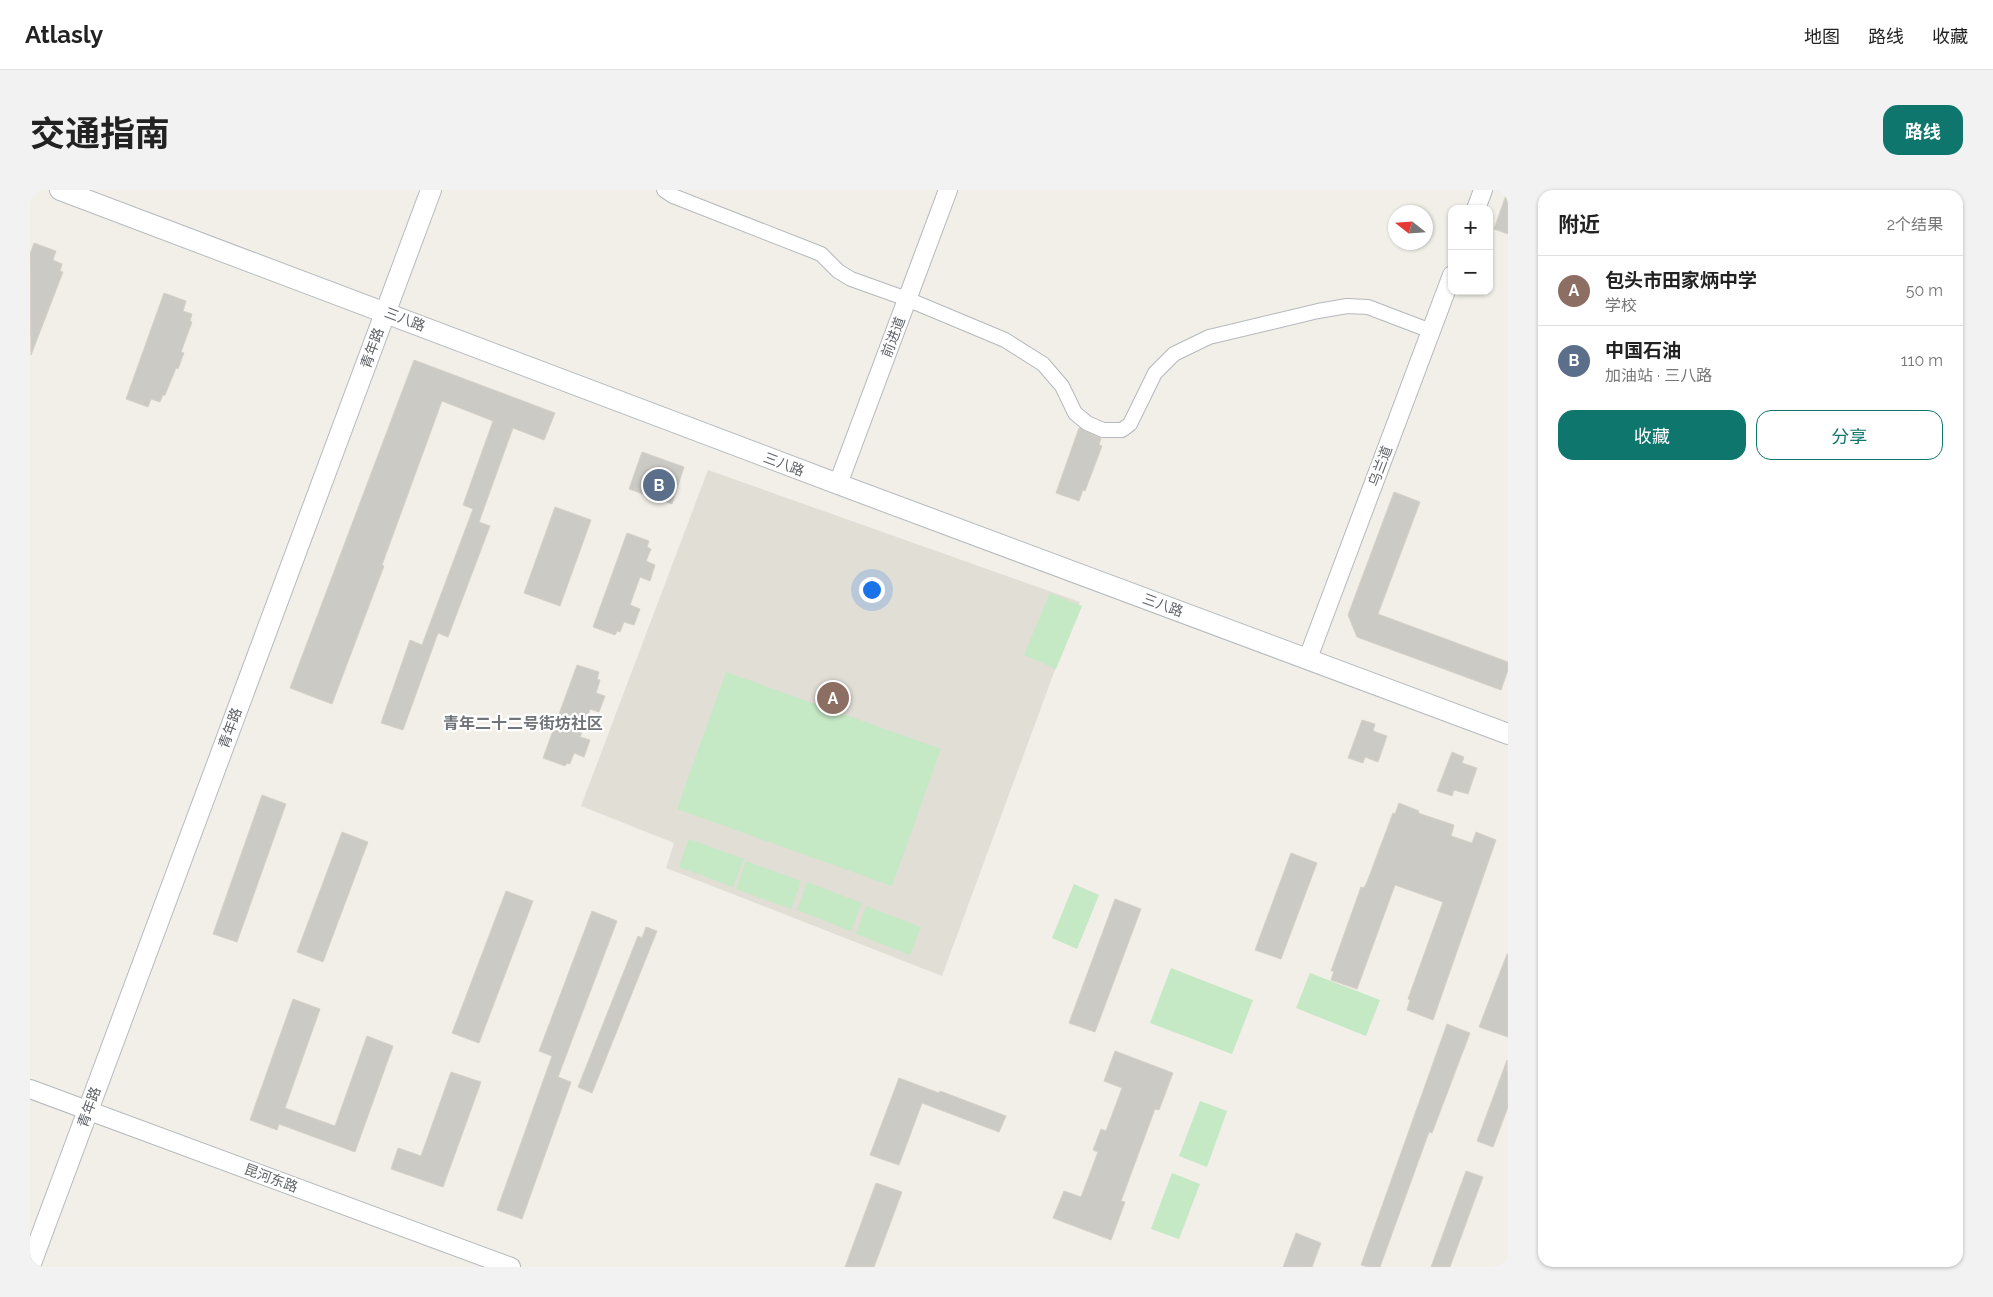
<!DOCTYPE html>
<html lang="zh">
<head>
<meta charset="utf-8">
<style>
	:root { --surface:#fff; --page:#f2f2f2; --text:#222; --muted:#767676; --line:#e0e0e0; --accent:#0f766e }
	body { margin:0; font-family:Raleway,"Noto Sans SC",sans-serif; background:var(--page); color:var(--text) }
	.controls { position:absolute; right:15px; top:15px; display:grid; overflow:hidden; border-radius:10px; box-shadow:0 1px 4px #0004 }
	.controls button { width:45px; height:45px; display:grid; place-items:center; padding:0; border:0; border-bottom:1px solid var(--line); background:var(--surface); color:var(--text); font:25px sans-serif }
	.compass { position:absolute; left:1358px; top:15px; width:45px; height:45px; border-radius:50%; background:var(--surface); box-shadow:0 1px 4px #0004; rotate:287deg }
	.you { position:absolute; left:841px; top:399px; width:18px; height:18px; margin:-12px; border:4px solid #fff; border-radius:50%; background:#1a73e8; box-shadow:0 0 0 8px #1a73e833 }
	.badge { display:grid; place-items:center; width:32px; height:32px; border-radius:50%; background:var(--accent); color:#fff; font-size:16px; font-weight:700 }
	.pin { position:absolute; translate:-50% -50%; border:2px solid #fff; box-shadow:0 1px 5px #0006 }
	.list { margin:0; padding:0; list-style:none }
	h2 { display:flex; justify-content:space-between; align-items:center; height:65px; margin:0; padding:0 20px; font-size:21px }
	h2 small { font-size:16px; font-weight:400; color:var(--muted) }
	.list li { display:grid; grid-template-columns:32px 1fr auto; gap:15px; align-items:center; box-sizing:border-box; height:70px; padding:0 20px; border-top:1px solid var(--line) }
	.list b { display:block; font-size:19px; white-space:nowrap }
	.list p { margin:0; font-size:16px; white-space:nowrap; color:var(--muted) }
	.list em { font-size:16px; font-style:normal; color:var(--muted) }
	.actions { display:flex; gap:10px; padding:15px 20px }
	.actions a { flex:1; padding:11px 0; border:1px solid var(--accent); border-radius:15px; text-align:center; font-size:18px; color:var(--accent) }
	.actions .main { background:var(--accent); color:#fff }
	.map { position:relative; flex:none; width:1478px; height:1077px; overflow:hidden; border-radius:15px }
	header { display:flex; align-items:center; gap:30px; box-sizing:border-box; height:70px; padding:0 25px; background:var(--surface); border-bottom:1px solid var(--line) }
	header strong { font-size:24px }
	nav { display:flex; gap:28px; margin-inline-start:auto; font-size:18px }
	.intro { display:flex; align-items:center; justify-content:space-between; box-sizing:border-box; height:120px; padding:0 30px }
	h1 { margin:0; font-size:35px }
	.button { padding:12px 22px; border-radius:15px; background:var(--accent); color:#fff; font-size:18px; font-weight:700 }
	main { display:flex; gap:30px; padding:0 30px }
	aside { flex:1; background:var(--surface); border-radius:15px; box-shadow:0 1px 4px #0004 }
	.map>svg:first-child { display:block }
	.education { fill:#e1ded6 }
	.green { fill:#c5e8c5 }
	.building { fill:#cccac5; stroke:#d6d1c6 }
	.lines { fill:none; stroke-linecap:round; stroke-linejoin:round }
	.minor-casing { stroke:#b5b8bc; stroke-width:16 }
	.tertiary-casing { stroke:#b5b8bc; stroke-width:20 }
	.secondary-casing { stroke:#b6babf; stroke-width:22 }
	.minor { stroke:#fff; stroke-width:14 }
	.tertiary { stroke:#fff; stroke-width:18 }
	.secondary { stroke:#fff; stroke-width:20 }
	.labels { text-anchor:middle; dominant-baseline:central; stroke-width:4.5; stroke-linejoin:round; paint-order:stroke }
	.street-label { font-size:14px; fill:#5f6368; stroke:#fff }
	.quarter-label { font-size:16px; font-weight:bold; fill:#70757a; stroke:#fff }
</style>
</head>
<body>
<header>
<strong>Atlasly</strong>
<nav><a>地图</a><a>路线</a><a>收藏</a></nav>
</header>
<div class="intro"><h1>交通指南</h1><a class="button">路线</a></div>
<main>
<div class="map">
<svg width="1478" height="1077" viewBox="0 0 1478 1077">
	<rect width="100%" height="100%" fill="#f1efe8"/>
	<polygon class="education" points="678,280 1050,412 912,786 636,678 644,653 551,616"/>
	<g class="green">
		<polygon points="1020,403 1052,416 1026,479 994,465"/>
		<polygon points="696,482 911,559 862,696 647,619"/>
		<polygon points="659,649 714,669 703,697 649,677"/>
		<polygon points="716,671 771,691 761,719 706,699"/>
		<polygon points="777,692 832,713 821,741 767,720"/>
		<polygon points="1044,694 1069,705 1047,759 1022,748"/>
		<polygon points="836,716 891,737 880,765 826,744"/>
		<polygon points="1141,778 1223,810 1202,864 1120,833"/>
		<polygon points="1280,783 1350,810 1336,846 1266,818"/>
		<polygon points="1170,911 1197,921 1177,977 1149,966"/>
		<polygon points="1142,983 1170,994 1149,1049 1121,1039"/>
	</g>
	<g class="building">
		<polygon points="1476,5 1478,5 1478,44 1464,39"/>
		<polygon points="4,53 26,61 23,70 32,74 30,81 33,82 1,165 0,64"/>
		<polygon points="134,103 156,111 153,121 162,124 160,131 162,132 151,162 154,163 148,179 146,178 135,205 133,205 130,212 121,209 118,217 96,209"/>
		<polygon points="384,170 525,223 514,250 483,238 449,332 460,336 418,447 408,443 373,540 351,533 380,450 392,455 443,319 433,315 463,231 412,211 352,375 354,376 302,514 260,498"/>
		<polygon points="1049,238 1071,248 1069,255 1072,256 1055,301 1053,300 1049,311 1026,303"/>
		<polygon points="612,262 654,277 642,314 599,299"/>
		<polygon points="1364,302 1390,312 1348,424 1478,472 1478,480 1471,500 1327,447 1318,425"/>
		<polygon points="525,317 561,330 530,416 494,403"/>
		<polygon points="597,343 619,351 617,357 621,359 616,371 625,375 620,391 610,387 600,415 610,419 604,435 594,432 590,442 587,441 585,445 563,437"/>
		<polygon points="547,475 569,482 567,489 570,490 566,503 575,506 569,522 560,519 550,547 560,550 554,567 544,563 540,574 537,573 535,576 513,568"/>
		<polygon points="1332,530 1345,534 1343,541 1357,546 1348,572 1335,567 1333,573 1318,568"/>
		<polygon points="1422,562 1434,567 1432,573 1447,578 1438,604 1424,600 1422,606 1407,601"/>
		<polygon points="232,605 256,614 207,752 183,744"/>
		<polygon points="1369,613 1389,621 1388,623 1424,635 1421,646 1442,653 1446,642 1466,650 1403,830 1377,820 1380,810 1378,809 1413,712 1365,695 1327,799 1301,790 1304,781 1301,781 1331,697 1334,698 1337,692 1363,623 1365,624"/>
		<polygon points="312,642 338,652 293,772 267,762"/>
		<polygon points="1261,663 1287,673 1251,769 1225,760"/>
		<polygon points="476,701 503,711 449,853 422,843"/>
		<polygon points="1085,709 1111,719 1065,842 1039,833"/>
		<polygon points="562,721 587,731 528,887 541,892 492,1029 467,1020 522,866 509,861"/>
		<polygon points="616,737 627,741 562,903 548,897 608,746 612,748"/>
		<polygon points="1477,764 1478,764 1478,847 1449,837"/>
		<polygon points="263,809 290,819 255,918 305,936 337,846 363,856 325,962 249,934 247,940 220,930"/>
		<polygon points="1417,834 1440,843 1402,943 1399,942 1350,1077 1338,1077 1331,1075"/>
		<polygon points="1085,861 1143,883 1129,920 1125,919 1091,1011 1095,1012 1081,1050 1023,1028 1034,1001 1051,1007 1068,962 1063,960 1071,939 1076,941 1092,898 1074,891"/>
		<polygon points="1477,870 1478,917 1463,957 1447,951"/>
		<polygon points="421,882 451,892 413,997 361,979 368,958 391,966"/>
		<polygon points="869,888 909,903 910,901 976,926 969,942 892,913 869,975 840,965"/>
		<polygon points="1436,981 1453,987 1420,1077 1401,1077"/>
		<polygon points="846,993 872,1002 844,1077 815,1077"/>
		<polygon points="1266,1043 1291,1053 1282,1077 1253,1077"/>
	</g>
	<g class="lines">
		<defs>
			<polyline id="minor" points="634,0 643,6 791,64 808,81 821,89 877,109 975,150 1013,174 1032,196 1045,223 1057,233 1073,240 1092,240 1100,234 1125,183 1144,164 1179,147 1288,121 1317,116 1338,117 1401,141"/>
			<g id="tertiary">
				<polyline points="1446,19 1453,0"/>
				<polyline points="808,294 918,0"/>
				<polyline points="1278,468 1422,85"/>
				<polyline points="0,899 481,1077"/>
			</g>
			<g id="secondary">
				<polyline points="30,0 808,294 1478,544"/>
				<polyline points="0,1076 401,0"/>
			</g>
		</defs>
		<use href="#minor" class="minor-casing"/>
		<use href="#tertiary" class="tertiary-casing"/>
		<use href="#secondary" class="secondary-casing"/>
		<use href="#minor" class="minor"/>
		<use href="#tertiary" class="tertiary"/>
		<use href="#secondary" class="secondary"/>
	</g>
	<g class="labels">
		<g class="street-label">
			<text transform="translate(375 129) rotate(21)">三八路</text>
			<text transform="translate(863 147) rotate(-69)">前进道</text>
			<text transform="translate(342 158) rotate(-70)">青年路</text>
			<text transform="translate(754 274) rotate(21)">三八路</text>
			<text transform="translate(1350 276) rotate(-69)">乌兰道</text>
			<text transform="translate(1133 415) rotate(20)">三八路</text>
			<text transform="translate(200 538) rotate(-70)">青年路</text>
			<text transform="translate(59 917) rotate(-70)">青年路</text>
			<text transform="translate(241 988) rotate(20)">昆河东路</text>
		</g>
		<g class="quarter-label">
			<text x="493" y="533">青年二十二号街坊社区</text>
		</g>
	</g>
</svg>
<div class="controls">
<button>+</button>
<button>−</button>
</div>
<svg class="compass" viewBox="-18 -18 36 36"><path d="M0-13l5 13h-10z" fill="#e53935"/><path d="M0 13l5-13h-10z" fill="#767676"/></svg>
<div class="you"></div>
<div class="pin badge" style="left:803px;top:508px;background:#8d6e63">A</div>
<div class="pin badge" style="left:629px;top:295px;background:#5c6f8a">B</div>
</div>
<aside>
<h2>附近<small>2个结果</small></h2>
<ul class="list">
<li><span class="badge" style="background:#8d6e63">A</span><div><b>包头市田家炳中学</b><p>学校</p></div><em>50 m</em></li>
<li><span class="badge" style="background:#5c6f8a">B</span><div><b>中国石油</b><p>加油站 · 三八路</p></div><em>110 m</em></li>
</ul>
<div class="actions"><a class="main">收藏</a><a>分享</a></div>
</aside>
</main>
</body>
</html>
